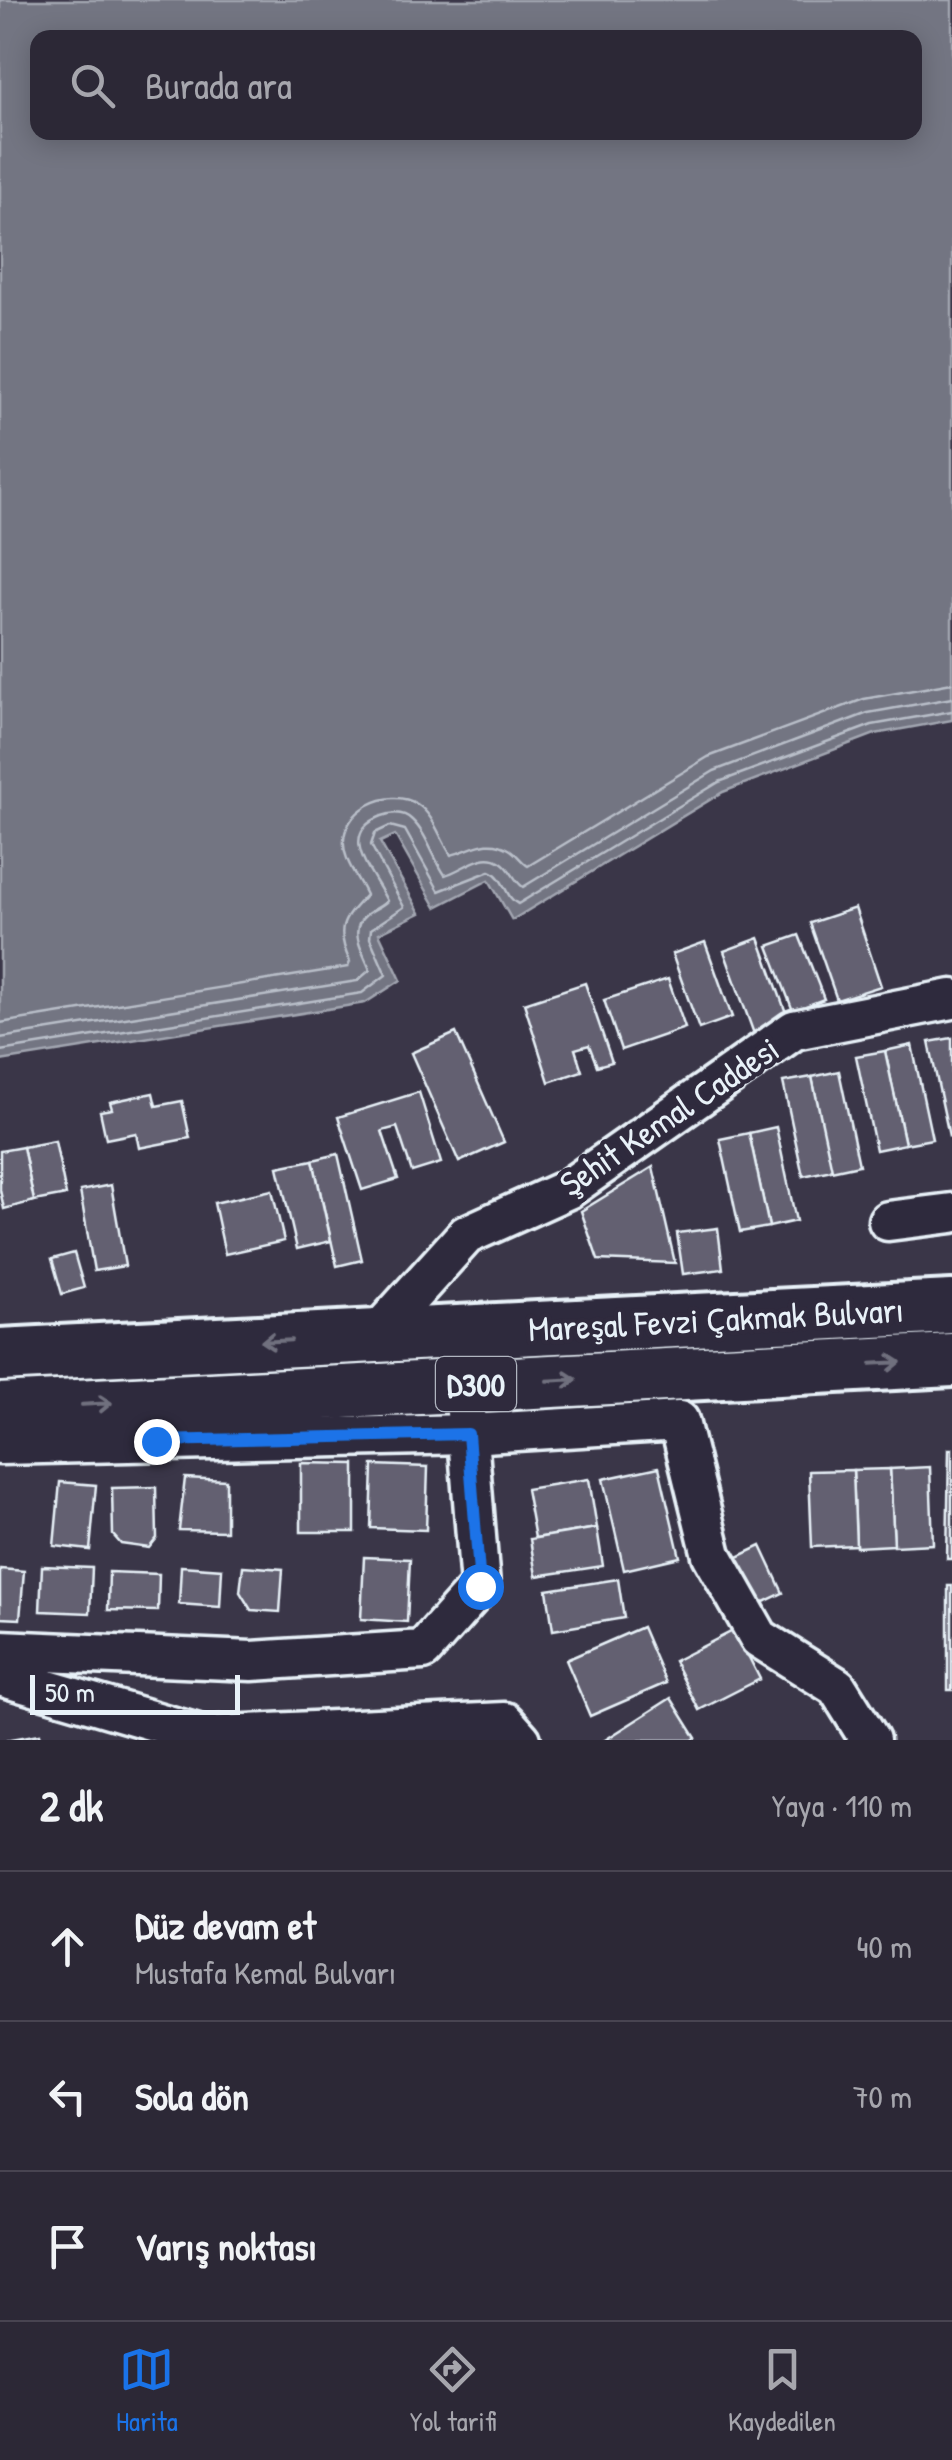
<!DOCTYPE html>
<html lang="tr">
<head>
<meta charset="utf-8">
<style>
	:root { --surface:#2c2836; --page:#383442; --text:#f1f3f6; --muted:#a6a6ad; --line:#484451; --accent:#1a73e8 }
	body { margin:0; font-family:"Patrick Hand",sans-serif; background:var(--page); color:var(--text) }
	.scale { position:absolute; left:30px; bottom:25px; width:210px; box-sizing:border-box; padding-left:10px; border:5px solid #e8f1f8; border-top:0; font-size:28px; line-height:35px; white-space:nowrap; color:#e8f1f8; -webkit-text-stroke:8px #2f2a3d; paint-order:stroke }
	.stop { position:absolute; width:30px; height:30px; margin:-22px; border:8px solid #1a73e8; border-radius:50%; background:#fff }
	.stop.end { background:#1a73e8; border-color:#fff; box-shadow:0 2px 10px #0008 }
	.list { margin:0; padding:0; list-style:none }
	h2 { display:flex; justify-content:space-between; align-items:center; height:130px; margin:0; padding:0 40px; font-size:42px }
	h2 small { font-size:32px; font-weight:400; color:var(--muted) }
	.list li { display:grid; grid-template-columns:65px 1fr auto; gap:30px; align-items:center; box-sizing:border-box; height:150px; padding:0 40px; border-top:2px solid var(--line) }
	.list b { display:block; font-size:38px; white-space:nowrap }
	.list p { margin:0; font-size:32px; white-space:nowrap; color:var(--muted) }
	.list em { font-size:32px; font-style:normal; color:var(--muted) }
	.icon { flex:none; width:55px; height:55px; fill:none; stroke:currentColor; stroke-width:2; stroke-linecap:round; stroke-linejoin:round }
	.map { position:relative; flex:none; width:952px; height:1740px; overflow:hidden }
	.search { position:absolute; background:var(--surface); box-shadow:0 5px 25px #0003; left:30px; right:30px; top:30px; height:110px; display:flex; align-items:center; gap:25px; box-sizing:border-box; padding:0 35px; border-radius:20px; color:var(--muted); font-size:38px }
	.sheet { height:580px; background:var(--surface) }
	nav { display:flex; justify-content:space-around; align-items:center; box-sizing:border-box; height:140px; border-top:2px solid var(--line); background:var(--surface); font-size:28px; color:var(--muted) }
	nav a { display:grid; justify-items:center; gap:5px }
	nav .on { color:var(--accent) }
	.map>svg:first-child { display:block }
	.water { fill:#737482; stroke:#a2a6b1; stroke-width:2.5; fill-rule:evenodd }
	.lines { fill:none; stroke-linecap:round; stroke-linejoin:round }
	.shore { stroke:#b9bfc9; stroke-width:2.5 }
	.building { fill:#636171; stroke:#e8f1f8; stroke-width:2.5 }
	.minor-casing { stroke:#e8f1f8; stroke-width:45 }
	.highway-casing { stroke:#e8f1f8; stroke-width:60 }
	.minor { stroke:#2f2a3d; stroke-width:38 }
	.highway { stroke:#2f2a3d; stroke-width:52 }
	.oneway { stroke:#70707e }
	.route { stroke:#1a73e8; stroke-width:12 }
	.labels { text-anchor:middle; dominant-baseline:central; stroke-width:9; stroke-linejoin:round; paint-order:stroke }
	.shield { fill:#2f2a3d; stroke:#b0b5c0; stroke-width:2.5 }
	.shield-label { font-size:32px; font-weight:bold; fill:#e8f1f8 }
	.street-label { font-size:35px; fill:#e8f1f8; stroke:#2f2a3d }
</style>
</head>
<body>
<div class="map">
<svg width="952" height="1740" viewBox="0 0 952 1740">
	<rect width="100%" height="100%" fill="#3a3648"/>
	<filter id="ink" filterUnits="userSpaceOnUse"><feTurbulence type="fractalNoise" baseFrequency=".01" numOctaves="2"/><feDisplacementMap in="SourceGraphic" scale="20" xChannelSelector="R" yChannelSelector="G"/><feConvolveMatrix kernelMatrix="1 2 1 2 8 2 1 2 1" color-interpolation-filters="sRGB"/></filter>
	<g filter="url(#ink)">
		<path class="water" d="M0 0H952V720L875 734 723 792 512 920 489 880 436 907 395 835 380 842 420 913 379 933 401 980 365 1003 0 1061ZM38 38H914V132H38Z"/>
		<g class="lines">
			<g class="shore">
				<path d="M0 1023 348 967 350 962C334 927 344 919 366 895 359 879 345 863 344 845 341 811 388 786 417 804 434 815 440 839 451 855 471 850 488 836 509 849 517 854 522 862 528 866L708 757 864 699 952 683"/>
				<path d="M0 1038 357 981 370 970C364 953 347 931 366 915 373 909 381 907 387 901 373 872 335 834 382 816 393 812 404 812 412 820 427 834 433 858 445 875 462 871 482 850 501 862 511 868 514 881 523 887L714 771 868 713 952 698"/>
				<path d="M0 1051 362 993 386 975 370 938 371 929 404 907 371 845 375 833 390 826 405 830 439 891 490 871C505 877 505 898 518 904L719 782 872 725 952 711"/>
			</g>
		</g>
		<g class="building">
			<polygon points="855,908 881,986 837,1000 810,923"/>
			<polygon points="799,935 824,999 793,1011 768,946"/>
			<polygon points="759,938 789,1021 754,1034 724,951"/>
			<polygon points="705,942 732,1017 699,1029 672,954"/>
			<polygon points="668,979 685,1028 621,1050 604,1000"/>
			<polygon points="585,983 612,1062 597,1066 589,1045 575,1049 582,1071 549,1082 524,1003"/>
			<polygon points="456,1033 504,1142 459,1162 411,1053"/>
			<polygon points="952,1038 952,1135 949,1136 929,1042"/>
			<polygon points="912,1045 932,1139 905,1144 885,1051"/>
			<polygon points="885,1051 905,1144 876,1150 856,1056"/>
			<polygon points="839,1071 859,1165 831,1171 812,1077"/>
			<polygon points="812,1077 832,1170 803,1176 783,1082"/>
			<polygon points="419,1092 441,1163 412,1172 397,1127 382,1131 398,1179 362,1190 338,1117"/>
			<polygon points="153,1093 156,1106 182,1101 190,1138 139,1148 136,1133 106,1139 100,1111 112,1109 110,1102"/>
			<polygon points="776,1127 796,1221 769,1227 749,1133"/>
			<polygon points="749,1133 769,1227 740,1232 720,1139"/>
			<polygon points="55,1141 66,1195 34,1201 23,1147"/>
			<polygon points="23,1147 34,1201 4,1209 0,1190 0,1151"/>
			<polygon points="338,1154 362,1260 337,1266 313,1160"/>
			<polygon points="313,1160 331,1241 297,1249 278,1167"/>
			<polygon points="653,1167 675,1263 598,1260 581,1211"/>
			<polygon points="111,1185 125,1266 94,1271 80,1191"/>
			<polygon points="272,1190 284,1241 225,1254 214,1203"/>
			<polygon points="718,1228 723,1269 683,1274 677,1233"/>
			<polygon points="74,1253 84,1288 62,1294 52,1259"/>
			<polygon points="949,1449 952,1449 952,1559 947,1559"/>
			<polygon points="301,1463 355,1464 355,1532 301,1532"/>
			<polygon points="373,1465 428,1467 426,1530 371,1528"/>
			<polygon points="659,1467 680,1557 624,1570 603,1479"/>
			<polygon points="930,1467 933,1544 894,1546 890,1469"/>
			<polygon points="890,1469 894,1545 856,1547 853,1470"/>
			<polygon points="853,1470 856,1545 812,1547 809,1471"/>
			<polygon points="185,1478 226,1480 226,1531 179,1530"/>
			<polygon points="589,1479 597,1528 535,1538 526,1489"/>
			<polygon points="60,1482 96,1485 90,1550 54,1546"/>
			<polygon points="156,1487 157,1538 149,1548 121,1544 113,1535 112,1488"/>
			<polygon points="597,1528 603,1566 536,1576 530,1539"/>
			<polygon points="761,1546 783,1593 751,1608 729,1561"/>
			<polygon points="364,1557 410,1559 407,1622 361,1619"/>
			<polygon points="42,1566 92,1568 90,1613 40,1611"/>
			<polygon points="181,1566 222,1569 220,1607 179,1604"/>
			<polygon points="243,1566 283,1569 280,1612 251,1610 240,1592"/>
			<polygon points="0,1569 24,1571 20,1619 0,1618"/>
			<polygon points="109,1572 159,1574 158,1611 108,1610"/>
			<polygon points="618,1579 624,1618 553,1630 547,1590"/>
			<rect x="948" y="1586" width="4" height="104"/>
			<polygon points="642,1627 666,1683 590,1716 566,1660"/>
			<polygon points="735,1630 760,1679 699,1710 674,1661"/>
			<polygon points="671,1698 696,1738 692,1740 605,1740"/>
			<polygon points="40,1734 41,1740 6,1740"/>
		</g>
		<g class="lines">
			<defs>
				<g id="minor">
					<polyline points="888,1221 952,1213"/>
					<polyline points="374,1337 466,1235 568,1189 794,1030 952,999"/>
					<polyline points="0,1445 468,1434 679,1421 712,1555 759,1638 837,1687 870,1740"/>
					<polyline points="0,1650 252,1661 423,1650 480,1586 466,1412"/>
					<polyline points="0,1676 205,1736 505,1722 521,1740"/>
				</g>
				<g id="highway">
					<polyline points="0,1355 952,1307"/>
					<polyline points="0,1410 952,1360"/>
				</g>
			</defs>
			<use href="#minor" class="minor-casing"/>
			<use href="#highway" class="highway-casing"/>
			<use href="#minor" class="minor"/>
			<use href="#highway" class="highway"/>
		</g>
		<defs><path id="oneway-shaft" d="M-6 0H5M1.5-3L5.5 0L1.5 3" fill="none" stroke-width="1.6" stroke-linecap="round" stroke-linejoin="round" transform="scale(2.5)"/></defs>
		<g class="oneway">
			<use href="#oneway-shaft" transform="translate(276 1341) rotate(177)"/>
			<use href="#oneway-shaft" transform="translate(886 1363) rotate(-3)"/>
			<use href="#oneway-shaft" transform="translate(562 1380) rotate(-3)"/>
			<use href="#oneway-shaft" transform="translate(97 1404) rotate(-3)"/>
		</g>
	</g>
	<g class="lines" filter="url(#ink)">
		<polyline class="route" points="156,1441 468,1434 480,1586"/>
	</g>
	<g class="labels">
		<rect class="shield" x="436" y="1357" width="80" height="54" rx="8"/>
		<g class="shield-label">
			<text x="476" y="1384">D300</text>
		</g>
		<g class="street-label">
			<text transform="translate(669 1116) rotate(-34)">Şehit Kemal Caddesi</text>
			<text transform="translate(716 1319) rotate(-3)">Mareşal Fevzi Çakmak Bulvarı</text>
		</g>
	</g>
</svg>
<div class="scale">50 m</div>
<div class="stop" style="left:480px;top:1586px"></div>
<div class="stop end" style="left:156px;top:1441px"></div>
<div class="search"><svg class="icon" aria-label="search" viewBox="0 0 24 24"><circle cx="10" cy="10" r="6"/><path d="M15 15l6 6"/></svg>Burada ara</div>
</div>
<section class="sheet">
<h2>2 dk<small>Yaya · 110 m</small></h2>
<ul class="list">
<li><svg class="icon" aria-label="ahead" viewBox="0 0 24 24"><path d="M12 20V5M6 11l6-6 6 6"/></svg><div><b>Düz devam et</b><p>Mustafa Kemal Bulvarı</p></div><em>40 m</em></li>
<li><svg class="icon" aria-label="left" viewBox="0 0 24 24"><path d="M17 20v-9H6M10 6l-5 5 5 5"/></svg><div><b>Sola dön</b></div><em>70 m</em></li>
<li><svg class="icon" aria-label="arrive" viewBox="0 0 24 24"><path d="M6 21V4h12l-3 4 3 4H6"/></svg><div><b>Varış noktası</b></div></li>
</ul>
</section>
<nav>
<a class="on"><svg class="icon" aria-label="map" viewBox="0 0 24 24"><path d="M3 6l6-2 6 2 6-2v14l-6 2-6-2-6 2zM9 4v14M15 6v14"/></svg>Harita</a>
<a><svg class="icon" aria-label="directions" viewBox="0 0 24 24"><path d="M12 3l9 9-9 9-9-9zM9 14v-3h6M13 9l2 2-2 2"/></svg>Yol tarifi</a>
<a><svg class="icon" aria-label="saved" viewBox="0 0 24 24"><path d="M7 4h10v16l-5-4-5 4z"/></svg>Kaydedilen</a>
</nav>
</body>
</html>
